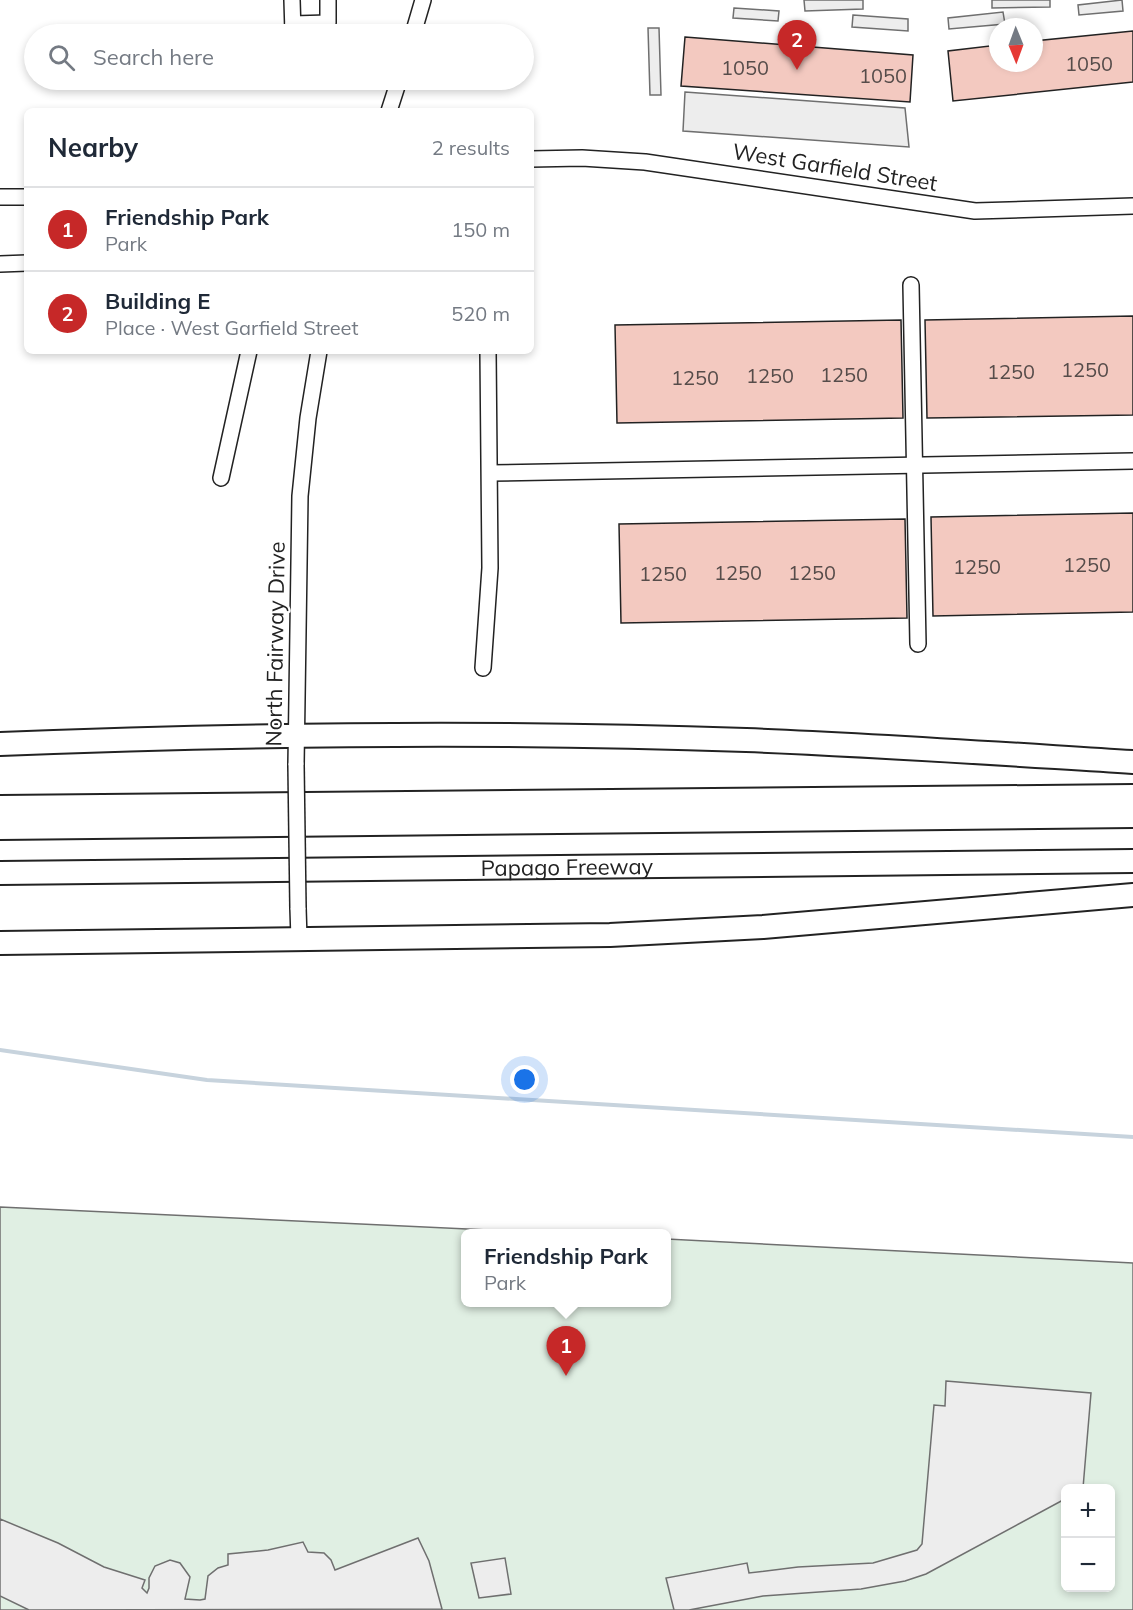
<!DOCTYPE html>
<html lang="en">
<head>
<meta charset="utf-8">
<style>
	:root { --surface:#fff; --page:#f2f2f3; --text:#1f2937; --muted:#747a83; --line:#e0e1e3; --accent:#c62828 }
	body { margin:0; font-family:Mulish,sans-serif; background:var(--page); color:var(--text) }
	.controls { position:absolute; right:18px; bottom:18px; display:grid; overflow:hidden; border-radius:9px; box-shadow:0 3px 9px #0003 }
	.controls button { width:54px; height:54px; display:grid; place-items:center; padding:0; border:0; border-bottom:2px solid var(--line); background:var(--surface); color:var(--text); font:30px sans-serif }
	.compass { position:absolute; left:989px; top:18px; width:54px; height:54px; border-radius:50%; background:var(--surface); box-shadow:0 3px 9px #0003; rotate:179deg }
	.you { position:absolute; left:525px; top:1080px; width:21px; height:21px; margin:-15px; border:4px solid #fff; border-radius:50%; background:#1a73e8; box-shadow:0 0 0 9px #1a73e833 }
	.badge { display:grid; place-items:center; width:39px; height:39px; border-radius:50%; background:var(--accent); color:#fff; font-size:20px; font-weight:700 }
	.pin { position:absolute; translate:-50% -50px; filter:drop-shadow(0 2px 3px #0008) }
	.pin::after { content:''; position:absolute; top:32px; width:21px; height:18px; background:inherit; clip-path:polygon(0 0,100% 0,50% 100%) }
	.popup { position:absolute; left:461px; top:1229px; width:210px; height:78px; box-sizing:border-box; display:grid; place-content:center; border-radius:9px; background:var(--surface); filter:drop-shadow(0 2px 4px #0005); font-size:20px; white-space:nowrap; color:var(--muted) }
	.popup b { font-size:22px; color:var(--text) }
	.popup::after { content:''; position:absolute; left:50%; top:100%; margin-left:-12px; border:12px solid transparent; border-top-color:var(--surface) }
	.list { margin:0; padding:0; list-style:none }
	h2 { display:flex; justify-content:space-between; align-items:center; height:78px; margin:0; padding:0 24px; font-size:26px }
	h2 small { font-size:20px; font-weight:400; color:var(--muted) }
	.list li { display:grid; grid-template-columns:39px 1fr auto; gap:18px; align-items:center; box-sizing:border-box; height:84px; padding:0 24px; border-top:2px solid var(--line) }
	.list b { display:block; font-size:22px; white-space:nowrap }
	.list p { margin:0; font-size:20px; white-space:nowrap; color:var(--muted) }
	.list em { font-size:20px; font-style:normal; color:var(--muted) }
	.icon { flex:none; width:33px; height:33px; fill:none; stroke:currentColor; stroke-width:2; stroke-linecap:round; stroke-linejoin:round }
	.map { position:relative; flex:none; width:1133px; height:1610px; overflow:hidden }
	.search { position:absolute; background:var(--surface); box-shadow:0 3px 9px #0003; left:24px; top:24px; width:510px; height:66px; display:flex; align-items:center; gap:15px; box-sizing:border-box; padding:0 21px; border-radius:33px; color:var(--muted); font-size:22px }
	.panel { position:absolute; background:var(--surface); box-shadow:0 3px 9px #0003; left:24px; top:108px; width:510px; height:246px; border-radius:9px }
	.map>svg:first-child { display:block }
	.green { fill:#e0efe3; stroke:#6f6f6f; stroke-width:1.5; fill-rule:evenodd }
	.parking { fill:#ededed; stroke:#6f6f6f; stroke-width:1.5 }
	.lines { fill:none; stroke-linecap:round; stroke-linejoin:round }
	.stream { stroke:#c7d3dd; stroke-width:4 }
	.building { fill:#f3c9c0; stroke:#222; stroke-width:1.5 }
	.minor-casing { stroke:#222; stroke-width:18 }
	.highway-casing { stroke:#222; stroke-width:26 }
	.minor { stroke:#fff; stroke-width:15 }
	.highway { stroke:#fff; stroke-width:22 }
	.minor-bridge-casing { stroke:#222; stroke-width:18; stroke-linecap:butt }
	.minor-bridge { stroke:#fff; stroke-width:15 }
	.labels { text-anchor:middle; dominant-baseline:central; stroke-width:4.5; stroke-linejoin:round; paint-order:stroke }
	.number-label { font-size:20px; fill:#564c4a }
	.street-label { font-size:22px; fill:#222; stroke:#fff }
</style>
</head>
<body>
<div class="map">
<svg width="1133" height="1610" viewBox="0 0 1133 1610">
	<rect width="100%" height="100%" fill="#fff"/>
	<path class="green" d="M0 1207 550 1233 466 1234V1302H666L667 1239 1133 1263V1610H0ZM1066 1488H1110V1588H1066Z"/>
	<g class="parking">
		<polygon points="804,0 863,0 863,9 805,11"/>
		<polygon points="992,0 1050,0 1050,7 992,8"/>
		<polygon points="1122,0 1123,11 1079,15 1078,5"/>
		<polygon points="734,8 779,11 778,21 733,18"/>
		<polygon points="1003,12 1005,24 949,29 948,18"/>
		<polygon points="853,15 908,19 908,31 852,27"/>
		<polygon points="648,28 659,28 661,95 650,95"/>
		<polygon points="685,92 905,108 909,147 683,131"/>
		<polygon points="946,1381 1091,1393 1083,1488 1066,1488 1065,1499 926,1574 905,1581 861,1589 763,1596 689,1610 674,1610 666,1578 747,1563 749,1573 798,1567 873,1563 917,1550 922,1544 934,1405 945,1406"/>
		<polygon points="0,1519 58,1543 104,1567 145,1580 142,1588 147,1593 149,1588 149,1578 155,1566 170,1560 180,1563 190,1577 185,1599 200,1600 205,1599 208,1576 218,1568 228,1565 228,1554 268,1550 303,1542 308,1552 324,1553 331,1560 335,1570 418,1538 429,1561 442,1609 29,1610 0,1596"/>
		<polygon points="505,1558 511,1594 479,1598 471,1563"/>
	</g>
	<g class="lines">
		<polyline class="stream" points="0,1050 207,1080 1133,1137"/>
	</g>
	<g class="building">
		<polygon points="1133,31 1133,82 953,101 948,51 998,45 998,63 1034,63 1034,41"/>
		<polygon points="685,37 913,55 910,102 681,86"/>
		<polygon points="1133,316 1133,415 927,418 925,320"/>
		<polygon points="901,320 903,418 617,423 615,325"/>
		<polygon points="1133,513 1133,612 933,616 931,517"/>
		<polygon points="905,519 907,618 621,623 619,524"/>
	</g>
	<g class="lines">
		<defs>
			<g id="minor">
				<polyline points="292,0 293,33"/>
				<polyline points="293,24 328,23 328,0"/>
				<polyline points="413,34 423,0"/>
				<polyline points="389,111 399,80"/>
				<polyline points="531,159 582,158 645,162 975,211 1133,206"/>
				<polyline points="0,197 27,197"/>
				<polyline points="0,264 27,263"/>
				<polyline points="911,285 918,644"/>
				<polyline points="490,473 1133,461"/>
				<polyline points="221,478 249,351"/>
				<polyline points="483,668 490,568 488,351"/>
				<polyline points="296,765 300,496 308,418 319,351"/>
				<polyline points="298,908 299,939"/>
			</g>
			<g id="highway">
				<path d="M0 744C248 734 498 731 746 740 875 745 1004 754 1133 762"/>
				<polyline points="0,807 1133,796"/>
				<polyline points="0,828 1133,816"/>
				<path id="s1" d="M0 873 1133 861"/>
				<polyline points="0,943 610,935 763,927 1133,895"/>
			</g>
		</defs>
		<use href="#minor" class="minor-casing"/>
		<use href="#highway" class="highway-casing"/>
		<use href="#minor" class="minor"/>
		<use href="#highway" class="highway"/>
		<defs>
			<polyline id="minor-bridge" points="296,765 298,908"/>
		</defs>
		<use href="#minor-bridge" class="minor-bridge-casing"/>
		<use href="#minor-bridge" class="minor-bridge"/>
	</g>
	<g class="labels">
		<g class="number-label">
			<text x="1089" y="63">1050</text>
			<text x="745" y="67">1050</text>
			<text x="883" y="75">1050</text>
			<text x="1085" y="369">1250</text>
			<text x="1011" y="371">1250</text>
			<text x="844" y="374">1250</text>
			<text x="770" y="375">1250</text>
			<text x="695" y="377">1250</text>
			<text x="1087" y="564">1250</text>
			<text x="977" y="566">1250</text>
			<text x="738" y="572">1250</text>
			<text x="812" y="572">1250</text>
			<text x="663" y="573">1250</text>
		</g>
		<g class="street-label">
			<text transform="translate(835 167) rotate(9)">West Garfield Street</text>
			<text transform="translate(275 644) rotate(-89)">North Fairway Drive</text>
			<text stroke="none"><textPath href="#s1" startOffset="567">Papago Freeway</textPath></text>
		</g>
	</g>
</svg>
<div class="controls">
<button>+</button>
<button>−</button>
</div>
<svg class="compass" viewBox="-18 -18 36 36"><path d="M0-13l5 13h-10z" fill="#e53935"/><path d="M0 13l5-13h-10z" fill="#747a83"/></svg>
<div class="you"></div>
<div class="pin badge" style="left:566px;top:1376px">1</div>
<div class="popup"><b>Friendship Park</b>Park</div>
<div class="pin badge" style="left:797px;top:70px">2</div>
<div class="search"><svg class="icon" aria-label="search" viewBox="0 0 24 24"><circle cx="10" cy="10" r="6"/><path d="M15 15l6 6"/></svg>Search here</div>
<section class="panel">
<h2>Nearby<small>2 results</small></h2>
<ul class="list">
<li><span class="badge">1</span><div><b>Friendship Park</b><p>Park</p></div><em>150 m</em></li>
<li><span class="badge">2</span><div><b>Building E</b><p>Place · West Garfield Street</p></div><em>520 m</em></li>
</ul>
</section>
</div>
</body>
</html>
